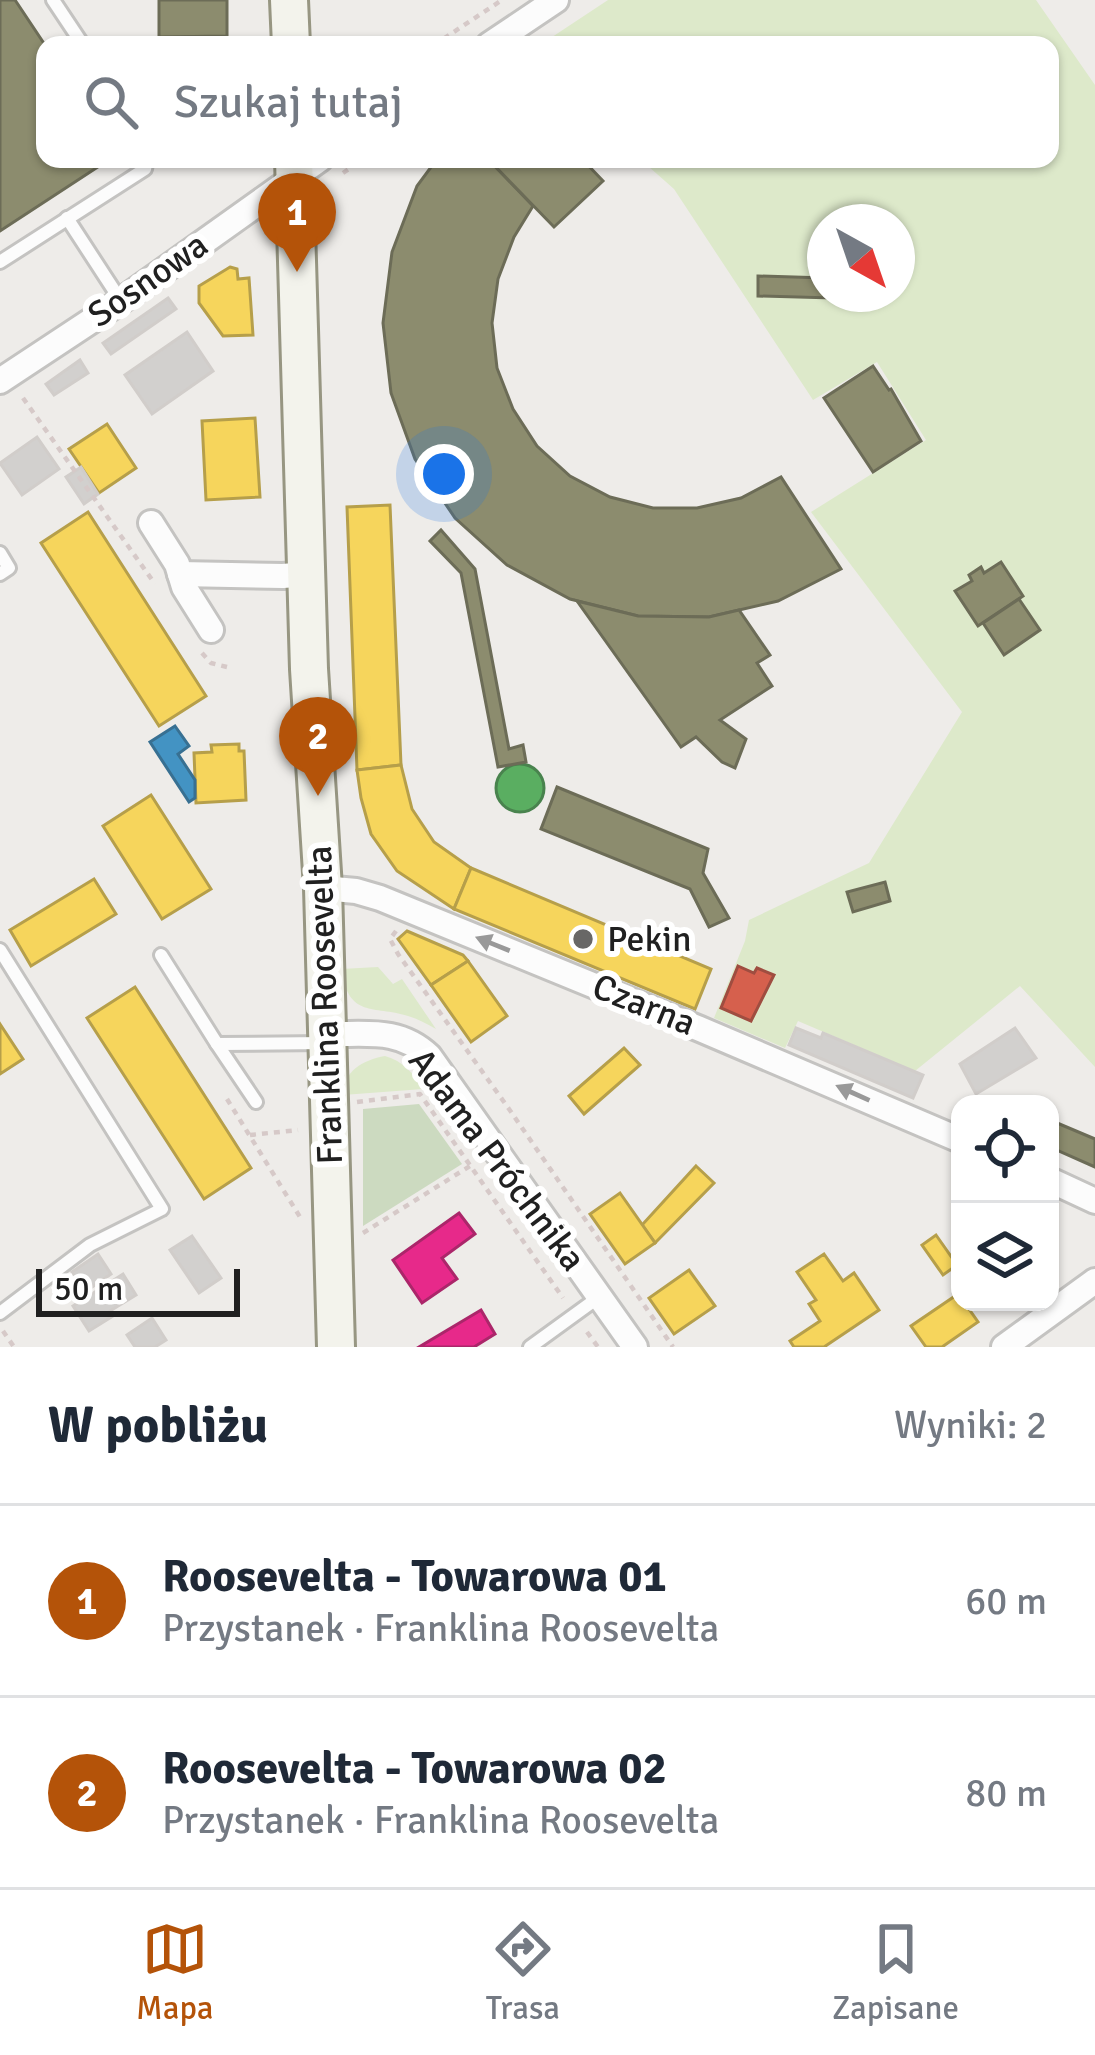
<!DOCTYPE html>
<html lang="pl">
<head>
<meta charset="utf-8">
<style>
	:root { --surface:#fff; --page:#f2f2f3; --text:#1f2937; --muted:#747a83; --line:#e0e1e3; --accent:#b45309 }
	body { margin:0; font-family:Signika,sans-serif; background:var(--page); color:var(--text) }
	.controls { position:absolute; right:36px; bottom:36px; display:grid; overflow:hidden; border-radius:24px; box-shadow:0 3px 9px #0004 }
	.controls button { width:108px; height:108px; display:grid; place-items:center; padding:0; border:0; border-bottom:3px solid var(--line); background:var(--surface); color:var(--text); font:60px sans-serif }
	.compass { position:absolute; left:807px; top:204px; width:108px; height:108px; border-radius:50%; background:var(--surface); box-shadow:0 3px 9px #0004; rotate:140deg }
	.scale { position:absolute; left:36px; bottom:30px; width:204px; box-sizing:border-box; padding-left:12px; border:6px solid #202020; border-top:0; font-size:33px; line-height:42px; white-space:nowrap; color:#202020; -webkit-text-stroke:9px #fff; paint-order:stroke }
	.you { position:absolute; left:444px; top:474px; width:42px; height:42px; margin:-30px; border:9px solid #fff; border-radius:50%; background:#1a73e8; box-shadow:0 0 0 18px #1a73e833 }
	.badge { display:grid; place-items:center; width:78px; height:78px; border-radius:50%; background:var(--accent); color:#fff; font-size:39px; font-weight:700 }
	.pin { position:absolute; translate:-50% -99px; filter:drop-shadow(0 3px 6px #0008) }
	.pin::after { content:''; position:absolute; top:63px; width:42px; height:36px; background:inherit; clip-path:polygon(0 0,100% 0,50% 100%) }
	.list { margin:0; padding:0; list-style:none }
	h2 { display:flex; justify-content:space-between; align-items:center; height:156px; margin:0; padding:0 48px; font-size:51px }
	h2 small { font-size:39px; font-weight:400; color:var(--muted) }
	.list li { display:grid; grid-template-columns:78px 1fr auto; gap:36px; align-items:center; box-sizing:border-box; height:192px; padding:0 48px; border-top:3px solid var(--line) }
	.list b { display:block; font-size:45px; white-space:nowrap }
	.list p { margin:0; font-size:39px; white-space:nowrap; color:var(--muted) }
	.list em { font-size:39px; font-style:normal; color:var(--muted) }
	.icon { flex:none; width:66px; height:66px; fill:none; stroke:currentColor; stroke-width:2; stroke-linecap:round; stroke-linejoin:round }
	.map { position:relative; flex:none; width:1095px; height:1347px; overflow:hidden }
	.search { position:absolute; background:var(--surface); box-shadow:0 3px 9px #0004; left:36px; right:36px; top:36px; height:132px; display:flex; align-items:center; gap:30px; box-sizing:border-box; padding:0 42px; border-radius:24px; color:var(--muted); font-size:45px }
	.sheet { height:540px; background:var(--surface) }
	nav { display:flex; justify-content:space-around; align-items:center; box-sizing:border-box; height:168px; border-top:3px solid var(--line); background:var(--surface); font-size:33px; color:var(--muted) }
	nav a { display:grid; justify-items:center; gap:6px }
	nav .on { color:var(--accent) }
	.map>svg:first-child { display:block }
	.grass { fill:#dde9ca; fill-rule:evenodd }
	.forest { fill:#ccdac0 }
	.homes { fill:#f6d55c; stroke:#b69f4a; stroke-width:3 }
	.shops { fill:#d6604d; stroke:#9f4d40; stroke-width:3 }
	.schools { fill:#4393c3; stroke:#387092; stroke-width:3 }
	.health { fill:#e7298a; stroke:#ab266a; stroke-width:3 }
	.public { fill:#5aae61; stroke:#49834e; stroke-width:3 }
	.industry { fill:#8c8c6e; stroke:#6c6c57; stroke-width:3 }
	.building { fill:#d2d0ce; stroke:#d1cdca; stroke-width:3 }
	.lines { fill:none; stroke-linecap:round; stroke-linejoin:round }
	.lane-casing { stroke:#c4c3c1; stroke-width:18 }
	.street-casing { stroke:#c4c3c1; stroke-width:30 }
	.secondary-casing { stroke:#979682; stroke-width:42 }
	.path { stroke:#d6c9c8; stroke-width:4.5; stroke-dasharray:6 6; stroke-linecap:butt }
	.lane { stroke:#fcfcfc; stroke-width:12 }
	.street { stroke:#fcfcfc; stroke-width:24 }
	.secondary { stroke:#f3f3ec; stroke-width:36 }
	.oneway { fill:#999 }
	.poi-dot { fill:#686766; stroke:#fff; stroke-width:4.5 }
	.labels { text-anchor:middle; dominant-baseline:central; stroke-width:12; stroke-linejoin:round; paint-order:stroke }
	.street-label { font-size:36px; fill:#202020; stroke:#fff }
	.poi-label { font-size:36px; fill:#202020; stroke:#fff; text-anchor:start }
</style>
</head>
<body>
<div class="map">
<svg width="1095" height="1347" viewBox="0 0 1095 1347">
	<rect width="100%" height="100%" fill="#eeece9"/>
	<g class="grass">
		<path d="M608 0H1036L1095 85V1067L1020 986 915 1071 798 1021 785 1048 714 1018 745 941 749 920 869 863 962 712 811 512 926 440 877 362 813 400 674 189 640 159H1050V45H540ZM825 222H897V294H825Z"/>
		<path d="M378 967 393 984 402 979 436 1029C427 1024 418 1019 408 1016 373 1005 349 1019 341 969Z"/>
		<path d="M385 1056C403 1061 413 1073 423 1089L343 1095C343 1071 363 1060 385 1056Z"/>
	</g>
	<polygon class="forest" points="419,1104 462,1164 363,1226 363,1109"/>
	<g class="homes">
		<polygon points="230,267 237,269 238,279 249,278 253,335 223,336 199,303 199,286"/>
		<polygon points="255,418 260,497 206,500 202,421"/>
		<polygon points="107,424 136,468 99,493 69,449"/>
		<polygon points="390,505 401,765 357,770 347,507"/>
		<polygon points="88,512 206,696 159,726 41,543"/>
		<polygon points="239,744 239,751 244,751 246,800 196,803 194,753 212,752 211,745"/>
		<polygon points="401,765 412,809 434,842 471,868 454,909 397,871 371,834 361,798 357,770"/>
		<polygon points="151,795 211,889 162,919 103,826"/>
		<polygon points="471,868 711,969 695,1009 454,909"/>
		<polygon points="94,879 116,914 31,966 10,930"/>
		<polygon points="407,931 463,955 468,961 431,985 398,939"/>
		<polygon points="468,961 507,1016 471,1042 431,985"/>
		<polygon points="135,987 251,1168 204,1199 87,1018"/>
		<polygon points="0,1024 23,1059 0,1074"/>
		<polygon points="624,1048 640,1065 584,1114 569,1096"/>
		<polygon points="696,1166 714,1183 655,1243 642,1225"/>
		<polygon points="620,1193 655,1243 625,1264 590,1214"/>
		<polygon points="936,1235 957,1265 943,1275 922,1245"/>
		<polygon points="824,1254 843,1281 854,1273 879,1310 824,1347 794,1347 790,1341 820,1321 809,1304 816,1300 797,1272"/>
		<polygon points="689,1270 715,1306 674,1334 649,1298"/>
		<polygon points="958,1294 960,1302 964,1302 978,1322 942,1347 926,1347 911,1326"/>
	</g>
	<polygon class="shops" points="738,966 754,973 757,968 774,975 751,1021 721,1008"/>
	<polygon class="schools" points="175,726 189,746 178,754 195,780 195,798 189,802 150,742"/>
	<g class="health">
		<polygon points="459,1213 475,1234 442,1258 457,1279 422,1303 393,1260"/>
		<polygon points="481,1310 495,1334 474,1347 419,1347"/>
	</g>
	<circle class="public" cx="520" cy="788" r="24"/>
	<g class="industry">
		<polygon points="0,0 15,0 45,45 45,159 110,159 0,231"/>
		<polygon points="159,0 227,0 227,36 159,37"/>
		<polygon points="437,159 488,159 533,206 514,237 498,279 492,323 497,368 513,409 537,446 570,476 610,497 653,508 697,508 741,498 781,477 841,569 778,601 709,617 638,616 570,599 507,565 455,518 415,459 391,393 383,323 392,252 417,186"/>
		<polygon points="488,159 582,159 603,181 554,227"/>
		<polygon points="758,276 825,278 825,294 832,294 832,298 758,296"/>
		<polygon points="873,366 889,390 891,389 921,441 873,472 824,398"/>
		<polygon points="441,530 475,569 509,749 523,745 526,762 498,767 461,573 430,541"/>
		<polygon points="1001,562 1023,596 978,626 955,591 972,581 969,575 981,567 984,573"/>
		<polygon points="1019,599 1040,630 1004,655 983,623"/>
		<polygon points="577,601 638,616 709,617 739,610 770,655 757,663 772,686 720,720 746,739 735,768 722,762 696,737 681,747"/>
		<polygon points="557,787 708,849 703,873 729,918 709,927 690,889 541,829"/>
		<polygon points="885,882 890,901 853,912 847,892"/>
		<polygon points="1050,1120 1095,1139 1095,1167 1050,1147"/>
	</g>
	<g class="building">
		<polygon points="168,298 176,309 111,354 103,343"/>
		<polygon points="187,332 213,371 152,414 125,375"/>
		<polygon points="80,360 88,373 54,395 46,384"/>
		<polygon points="37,437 59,469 22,495 0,463"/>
		<polygon points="81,467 98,494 84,504 66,477"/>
		<polygon points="796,1028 821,1038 823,1033 923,1075 913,1098 789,1045"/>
		<polygon points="1015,1028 1036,1058 976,1094 960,1064"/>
		<polygon points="192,1236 221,1278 199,1293 170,1250"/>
		<polygon points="98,1254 111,1274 85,1292 72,1272"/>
		<polygon points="123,1274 136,1295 110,1311 113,1316 89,1331 73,1306"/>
		<polygon points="152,1318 166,1340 155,1347 135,1347 127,1335"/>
	</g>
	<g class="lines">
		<defs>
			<g id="lane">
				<polyline points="53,0 83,45"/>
				<polyline points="67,218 121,301"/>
				<polyline points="0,262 145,169 147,159"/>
				<polyline points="0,553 9,568 0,574"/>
				<polyline points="0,950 162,1209 90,1245 0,1313"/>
				<polyline points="161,955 217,1044 325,1043"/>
				<polyline points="217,1044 256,1102"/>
				<polyline points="530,1347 599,1297"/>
			</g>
			<g id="street">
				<polyline points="489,45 556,0"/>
				<polyline points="0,381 121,301 320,159"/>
				<polyline points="151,523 177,564 184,587 211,630"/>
				<polyline points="180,574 283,576 306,574"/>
				<polyline points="323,888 356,891 380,898 700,1029 960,1140"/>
				<path d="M326 1034C365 1035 398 1027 429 1056L635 1347"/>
				<polyline points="1050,1180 1095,1201"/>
				<polyline points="1004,1347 1095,1281"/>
			</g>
			<g id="secondary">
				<polyline points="289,0 291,45"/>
				<polyline points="294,159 309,669 323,888 336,1347"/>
			</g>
		</defs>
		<use href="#lane" class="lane-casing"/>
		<use href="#street" class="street-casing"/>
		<use href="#secondary" class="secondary-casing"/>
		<g class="path">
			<polyline points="434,45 502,0"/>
			<polyline points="343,173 363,159"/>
			<polyline points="23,398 155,584"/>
			<polyline points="202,653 211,663 227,667"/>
			<polyline points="396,931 390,939 398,954 509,1109 673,1347"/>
			<polyline points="227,1099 300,1217"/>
			<polyline points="357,1102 420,1094 563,1298"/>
			<polyline points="250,1135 298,1130"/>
			<polyline points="363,1233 470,1166"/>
			<polyline points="3,1331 14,1347"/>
			<polyline points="587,1332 598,1347"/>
		</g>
		<use href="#lane" class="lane"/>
		<use href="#street" class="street"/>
		<use href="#secondary" class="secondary"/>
	</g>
	<defs><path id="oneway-solid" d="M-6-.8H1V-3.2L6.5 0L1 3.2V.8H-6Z" transform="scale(3)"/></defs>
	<g class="oneway">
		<use href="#oneway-solid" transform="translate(493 944) rotate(-158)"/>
		<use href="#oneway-solid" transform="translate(853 1093) rotate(-156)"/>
	</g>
	<circle class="poi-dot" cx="583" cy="939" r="12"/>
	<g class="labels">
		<g class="street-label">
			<text transform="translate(148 280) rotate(-35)">Sosnowa</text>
			<text transform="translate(325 1005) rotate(-92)">Franklina Roosevelta</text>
			<text transform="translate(644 1005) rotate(22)">Czarna</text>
			<text transform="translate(497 1160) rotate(53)">Adama Próchnika</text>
		</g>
		<g class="poi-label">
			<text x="607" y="939">Pekin</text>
		</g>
	</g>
</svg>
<div class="controls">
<button><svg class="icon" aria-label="locate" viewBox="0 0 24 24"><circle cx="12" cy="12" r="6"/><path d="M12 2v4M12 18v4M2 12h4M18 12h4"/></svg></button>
<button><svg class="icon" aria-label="layers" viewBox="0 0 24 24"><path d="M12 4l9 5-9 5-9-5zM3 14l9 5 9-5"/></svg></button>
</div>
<svg class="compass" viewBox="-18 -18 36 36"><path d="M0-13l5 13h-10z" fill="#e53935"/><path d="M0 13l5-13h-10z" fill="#747a83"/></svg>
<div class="scale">50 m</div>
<div class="you"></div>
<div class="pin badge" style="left:297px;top:272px">1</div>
<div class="pin badge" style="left:318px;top:796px">2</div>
<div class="search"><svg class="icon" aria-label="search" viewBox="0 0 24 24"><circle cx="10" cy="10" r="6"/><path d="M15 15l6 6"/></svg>Szukaj tutaj</div>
</div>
<section class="sheet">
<h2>W pobliżu<small>Wyniki: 2</small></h2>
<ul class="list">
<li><span class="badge">1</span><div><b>Roosevelta - Towarowa 01</b><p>Przystanek · Franklina Roosevelta</p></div><em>60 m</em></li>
<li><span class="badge">2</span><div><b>Roosevelta - Towarowa 02</b><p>Przystanek · Franklina Roosevelta</p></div><em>80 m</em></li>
</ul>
</section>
<nav>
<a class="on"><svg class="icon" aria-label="map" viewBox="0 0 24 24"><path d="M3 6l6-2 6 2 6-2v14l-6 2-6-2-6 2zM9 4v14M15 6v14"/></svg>Mapa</a>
<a><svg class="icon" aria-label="directions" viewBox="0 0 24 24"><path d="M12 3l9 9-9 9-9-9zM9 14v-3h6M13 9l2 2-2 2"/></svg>Trasa</a>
<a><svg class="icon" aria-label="saved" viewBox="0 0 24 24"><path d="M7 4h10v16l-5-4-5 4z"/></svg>Zapisane</a>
</nav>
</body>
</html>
